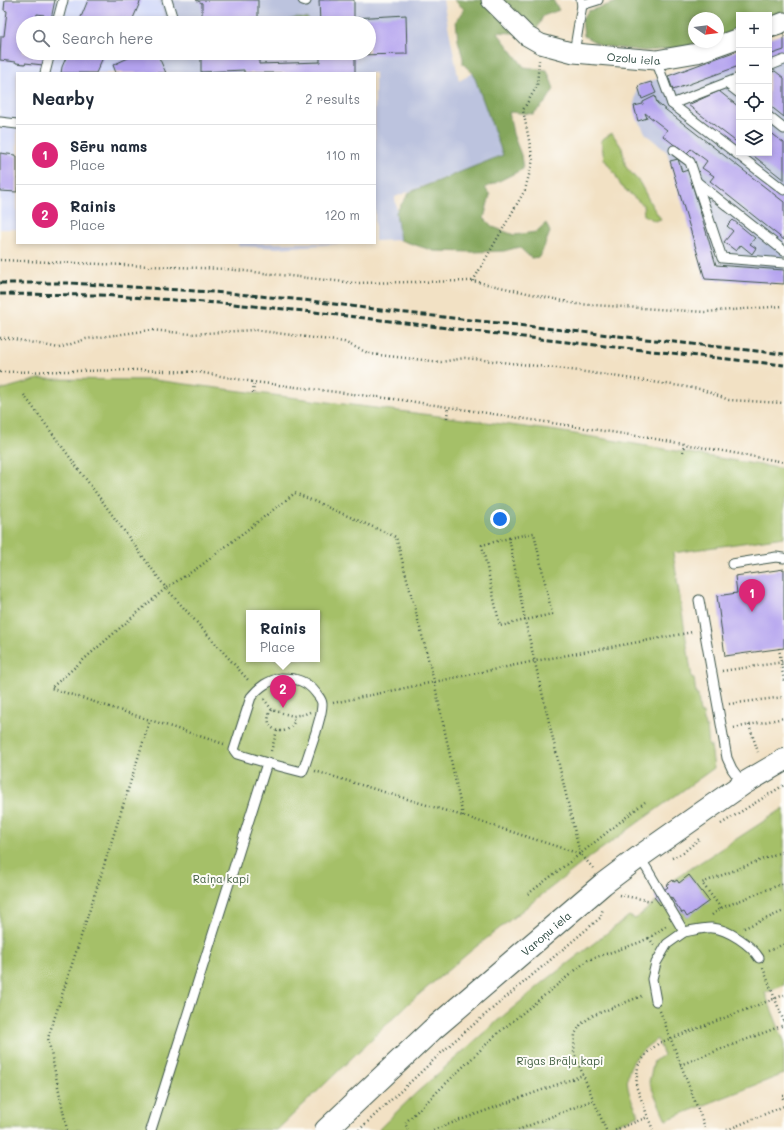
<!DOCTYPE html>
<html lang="en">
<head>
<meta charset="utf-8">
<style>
	:root { --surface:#fff; --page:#f6f6f7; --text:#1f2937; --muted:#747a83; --line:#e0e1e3; --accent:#db2777 }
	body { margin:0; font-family:Mali,sans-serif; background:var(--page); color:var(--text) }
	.controls { position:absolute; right:12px; top:12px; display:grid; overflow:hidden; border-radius:0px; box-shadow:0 2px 6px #0003 }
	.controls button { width:36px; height:36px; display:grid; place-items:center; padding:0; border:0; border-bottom:1px solid var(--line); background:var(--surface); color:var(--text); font:20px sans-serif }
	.compass { position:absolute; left:688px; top:12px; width:36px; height:36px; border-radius:50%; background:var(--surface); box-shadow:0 2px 6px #0003; rotate:103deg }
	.you { position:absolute; left:500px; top:519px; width:14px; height:14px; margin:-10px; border:3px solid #fff; border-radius:50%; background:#1a73e8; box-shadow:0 0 0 6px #1a73e833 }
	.badge { display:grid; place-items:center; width:26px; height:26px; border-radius:50%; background:var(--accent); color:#fff; font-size:13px; font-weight:700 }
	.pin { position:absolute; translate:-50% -33px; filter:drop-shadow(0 1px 2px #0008) }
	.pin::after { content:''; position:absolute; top:21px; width:14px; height:12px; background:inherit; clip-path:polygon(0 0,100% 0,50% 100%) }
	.popup { position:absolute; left:246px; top:610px; width:74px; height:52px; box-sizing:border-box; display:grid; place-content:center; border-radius:0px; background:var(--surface); filter:drop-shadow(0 1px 3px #0005); font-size:13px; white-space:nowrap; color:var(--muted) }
	.popup b { font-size:15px; color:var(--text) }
	.popup::after { content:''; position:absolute; left:50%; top:100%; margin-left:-8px; border:8px solid transparent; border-top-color:var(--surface) }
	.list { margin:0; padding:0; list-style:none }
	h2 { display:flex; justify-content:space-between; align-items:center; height:52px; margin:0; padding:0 16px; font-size:17px }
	h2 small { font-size:13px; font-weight:400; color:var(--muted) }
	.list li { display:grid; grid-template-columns:26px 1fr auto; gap:12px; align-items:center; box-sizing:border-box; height:60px; padding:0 16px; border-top:1px solid var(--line) }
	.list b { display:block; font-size:15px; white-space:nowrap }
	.list p { margin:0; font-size:13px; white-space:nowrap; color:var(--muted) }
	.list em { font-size:13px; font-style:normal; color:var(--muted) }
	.icon { flex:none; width:22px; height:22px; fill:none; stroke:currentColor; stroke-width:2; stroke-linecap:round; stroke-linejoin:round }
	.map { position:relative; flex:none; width:784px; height:1130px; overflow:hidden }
	.search { position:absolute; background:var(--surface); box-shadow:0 2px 6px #0003; left:16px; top:16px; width:360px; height:44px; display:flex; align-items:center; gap:10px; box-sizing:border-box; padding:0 14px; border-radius:22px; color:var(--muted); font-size:15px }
	.panel { position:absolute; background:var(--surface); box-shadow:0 2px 6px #0003; left:16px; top:72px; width:360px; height:172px; border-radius:0px }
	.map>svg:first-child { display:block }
	.built { fill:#d2d9f9 }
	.industrial { fill:#bcc3de }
	.green { fill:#a5c067; stroke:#627e4e; fill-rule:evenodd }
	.forest { fill:#84a65c; stroke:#527248 }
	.building { fill:#b4a3ef }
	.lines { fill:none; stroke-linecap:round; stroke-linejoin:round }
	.service-casing { stroke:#3f564a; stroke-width:11 }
	.minor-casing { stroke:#3f564a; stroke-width:21 }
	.tertiary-casing { stroke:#3f564a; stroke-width:24 }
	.path { stroke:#3f564a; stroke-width:2.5; stroke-dasharray:1 3; stroke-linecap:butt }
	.service { stroke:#fff; stroke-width:9 }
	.minor { stroke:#fff; stroke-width:19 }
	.tertiary { stroke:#fff; stroke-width:22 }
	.rail { stroke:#1f3d34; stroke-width:3; stroke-dasharray:6 3; stroke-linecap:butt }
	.labels { text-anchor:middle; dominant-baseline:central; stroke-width:4; stroke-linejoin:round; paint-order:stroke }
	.street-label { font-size:11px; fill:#1f3d34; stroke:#fdfcf7 }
	.park-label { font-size:11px; fill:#405e41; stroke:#fdfcf7 }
</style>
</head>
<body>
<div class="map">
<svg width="784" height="1130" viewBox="0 0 784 1130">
	<rect width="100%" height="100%" fill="#fdfcf7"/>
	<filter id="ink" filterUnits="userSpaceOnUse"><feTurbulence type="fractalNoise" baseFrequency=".025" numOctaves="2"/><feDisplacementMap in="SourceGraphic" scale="8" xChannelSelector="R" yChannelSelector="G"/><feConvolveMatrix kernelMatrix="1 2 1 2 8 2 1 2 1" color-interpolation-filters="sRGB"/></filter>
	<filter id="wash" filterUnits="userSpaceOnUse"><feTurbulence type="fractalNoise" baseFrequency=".012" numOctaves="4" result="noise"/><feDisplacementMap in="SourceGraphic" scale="16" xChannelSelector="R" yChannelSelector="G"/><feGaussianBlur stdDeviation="0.9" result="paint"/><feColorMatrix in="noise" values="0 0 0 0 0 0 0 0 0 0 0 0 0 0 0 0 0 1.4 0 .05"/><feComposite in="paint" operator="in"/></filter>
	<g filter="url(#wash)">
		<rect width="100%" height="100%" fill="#f2e1c4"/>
		<polygon class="built" points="0,0 159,0 167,23 23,23 23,53 140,53 113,65 115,73 17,73 17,229 0,229"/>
		<g class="industrial">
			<polygon points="159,0 443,0 459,81 473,73 503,155 395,197 400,240 375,241 375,73 115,73 112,65 140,53 369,53 369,23 167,23"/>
			<polygon points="784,33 784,284 705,279 667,152 646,134 638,120 634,107 637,86 739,49 739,153 769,153 769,39"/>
			<polygon points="238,243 350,243 278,248 238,246"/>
		</g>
		<g class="green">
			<polygon points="296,18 308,19 312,23 281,23"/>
			<polygon points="612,133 622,148 626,167 640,183 652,206 661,219 655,221 644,215 643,205 621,186 615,174 604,159 601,140"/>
			<path d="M39 379 154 380 557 431 784 469V537L673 553 692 678H694L696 695H698L700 713H703L705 727H707L709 747 711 746 714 768 586 860 472 950 410 1002 277 1130H0V390ZM249 613H317V659H249Z"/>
			<path d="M784 808V985L765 993 784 1041V1074L666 1120 649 1082 654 1061 664 1055 657 1039C639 1052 622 1067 629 1092 631 1100 636 1108 639 1115L602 1130H378L415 1094 496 1022 545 981 629 916 635 919 657 901 660 905 671 897 682 912H684L687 917 708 901 689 875 679 882 677 880 674 882 673 880Z"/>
		</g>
		<g class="forest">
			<polygon points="454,0 553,0 559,10 543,16 535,33 512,33 497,32 524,67 547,70 554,89 546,102 533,114 509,112 513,134 521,155 523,169 485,188 490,195 484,218 493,227 514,235 536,232 546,223 550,232 540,257 531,258 519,247 504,251 472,252 434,251 400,240 396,212 410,192 503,155 473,73 463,64 463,58 458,40 456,21 464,9"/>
			<polygon points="624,0 784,0 784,16 769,21 769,15 739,15 739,30 718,36 718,18 694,18 694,42 700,42 681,48 645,51 602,46 584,36 582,20 588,11"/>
		</g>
		<g id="blocks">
			<g class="building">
				<polygon points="5,0 55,0 51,19 44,19 44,15 37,14 36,21 31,21 31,23 23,23 23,53 45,53 43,65 25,63 25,64 16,63 16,62 0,60 1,36 4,36 7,11 4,10"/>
				<polygon points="88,0 141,0 131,23 82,23 79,22"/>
				<polygon points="196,0 258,0 258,20 262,20 262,23 202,23 202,3"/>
				<polygon points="319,0 354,0 354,18 406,15 407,54 355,55 355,73 244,73 244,70 201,72 201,53 259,53 259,64 320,62 320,53 369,53 369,23 320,23"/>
				<polygon points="784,34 784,50 769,55 769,39"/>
				<polygon points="739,50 739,66 673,90 668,76"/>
				<polygon points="68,53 105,53 96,73 61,73 62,67"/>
				<polygon points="139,53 157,53 166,73 116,73 113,65"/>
				<polygon points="775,71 784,78 784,117 769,105 769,73"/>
				<polygon points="651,82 656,93 642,99 638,86"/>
				<polygon points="719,91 739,107 739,144 688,105"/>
				<polygon points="655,96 657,103 784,202 784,240 710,181 714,176 702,168 707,161 691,149 686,154 663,136 667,130 645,113 647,118 638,121 634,106 643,104 643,102"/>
				<polygon points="769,131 784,143 784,180 750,153 769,153"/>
				<polygon points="0,153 15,155 15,156 17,156 17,192 0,191"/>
				<polygon points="678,159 682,172 688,170 716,265 784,270 784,284 705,279 670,161"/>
				<polygon points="733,220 755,238 750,244 756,248 752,254 741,245 736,251 724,242 733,231 727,226"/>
				<polygon points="784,569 784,648 725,656 717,596 737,593 735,576"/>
				<polygon points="689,875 709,901 687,917 684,912 682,913 671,897 660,905 654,897 668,887 666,885 673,880 674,882 677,880 679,883"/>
			</g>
		</g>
	</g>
	<g filter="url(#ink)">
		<use href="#blocks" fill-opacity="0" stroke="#3f564a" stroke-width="1"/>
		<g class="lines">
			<defs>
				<g id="service">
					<polyline points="167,0 174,23"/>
					<polyline points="303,0 306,1"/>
					<polyline points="582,5 598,0"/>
					<polyline points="57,23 63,0"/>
					<polyline points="574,53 582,5 581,0"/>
					<polyline points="656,60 672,104 739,78"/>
					<polyline points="769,66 784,60"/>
					<polyline points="45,73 50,53"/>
					<polyline points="726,83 739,93"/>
					<polyline points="672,104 784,190"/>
					<polyline points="769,117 784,129"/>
					<polyline points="0,122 17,124"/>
					<polyline points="674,150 690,162 722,258 784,263"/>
					<polyline points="697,182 784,251"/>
					<polyline points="732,564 776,557 784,558"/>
					<polyline points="699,600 727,758 732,769 743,784"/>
					<path d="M281 678C296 678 307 681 316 693 319 697 322 700 322 704 322 714 318 723 316 732 312 744 308 756 304 768L302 772 267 763 237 754 234 750 251 697C260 686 268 681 281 678Z"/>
					<path d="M639 857 647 869 684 932C691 931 705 927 712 928 728 929 751 945 759 958"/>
					<polyline points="656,1001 652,979 656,963 667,944 684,932"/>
					<polyline points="151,1130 267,763"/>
				</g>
				<g id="minor">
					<path id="s1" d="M491 0 527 36 541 44 574 53 656 60 697 53 739 38"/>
					<polyline points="769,28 784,22"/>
				</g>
				<g id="tertiary">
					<path id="s2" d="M326 1130 432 1030 603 884 639 857 743 784 784 760"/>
				</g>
			</defs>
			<use href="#service" class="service-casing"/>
			<use href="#minor" class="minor-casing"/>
			<use href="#tertiary" class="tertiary-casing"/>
			<g class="path">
				<polyline points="0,260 226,269 354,283 473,281 577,304 705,312 784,306"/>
				<polyline points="473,281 525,190 533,160 523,110 537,86 539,60"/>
				<polyline points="0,338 9,338 59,348 86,339 151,330 191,334 254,330 344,342 370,354 441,362 465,358 565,369 700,389 729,400 784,403"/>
				<polyline points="0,372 137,370 198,372 254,382 402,400 650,438 784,462"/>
				<polyline points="253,393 254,382"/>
				<polyline points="24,395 166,588 199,567 295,493 396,537 434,681 463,816"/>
				<polyline points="447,418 448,407"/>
				<polyline points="683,452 684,444"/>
				<polyline points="509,538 534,533 552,614 500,626 482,545 509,538 525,620 580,854"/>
				<polyline points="779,648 784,682"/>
				<polyline points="722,671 784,662"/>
				<polyline points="264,699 272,710 293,716 305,714 310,712"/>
				<polyline points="333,703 535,661 693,632"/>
				<polyline points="729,704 784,697"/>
				<path d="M272 710C259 727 285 741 294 722L293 716"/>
				<polyline points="749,725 758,752"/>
				<polyline points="734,728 784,718"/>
				<polyline points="224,744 51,688 166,588 249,681"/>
				<polyline points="271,751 277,731"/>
				<polyline points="315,771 463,816 580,854 586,860 593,868"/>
				<polyline points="721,824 784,785"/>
				<polyline points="672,858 683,853 699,839"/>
				<polyline points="528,894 580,854 645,802"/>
				<polyline points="619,895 652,901"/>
				<polyline points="721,908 702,883 784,851"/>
				<polyline points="712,915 721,908 784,883"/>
				<polyline points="744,928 784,911"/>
				<polyline points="654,945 649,938 666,926"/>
				<polyline points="768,951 784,944"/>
				<polyline points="763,968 784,1022"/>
				<polyline points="660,1011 706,1130"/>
				<polyline points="680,1065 784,1025"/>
				<polyline points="784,1096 782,1096 784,1101"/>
				<polyline points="67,1130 48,1038 101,875 150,720"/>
				<polyline points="359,1130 453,1042 600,918 603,909"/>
				<polyline points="408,1130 405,1123 498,1033 588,960 638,943 649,938"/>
				<polyline points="433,1130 583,1075"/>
				<polyline points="518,1130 593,1100"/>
				<polyline points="606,1130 574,1053 575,1034 581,1024 592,1016 644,995"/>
				<polyline points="615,1130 648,1117"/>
				<polyline points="653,1130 636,1086 638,1066 647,1053 659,1043 784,995"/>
				<polyline points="727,1130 784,1106"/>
			</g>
			<use href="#service" class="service"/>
			<use href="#minor" class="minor"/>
			<use href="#tertiary" class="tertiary"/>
			<g class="rail">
				<polyline points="0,283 70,283 227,293 303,300 397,312 784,354"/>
				<polyline points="0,294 100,295 233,304 314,312 548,340 784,365"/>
			</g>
		</g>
	</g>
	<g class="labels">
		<g class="street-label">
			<text stroke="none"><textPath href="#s1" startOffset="161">Ozolu iela</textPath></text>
			<text stroke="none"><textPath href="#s2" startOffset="295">Varoņu iela</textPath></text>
		</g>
		<g class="park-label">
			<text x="221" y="878">Raiņa kapi</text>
			<text x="560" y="1060">Rīgas Brāļu kapi</text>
		</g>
	</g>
</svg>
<div class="controls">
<button>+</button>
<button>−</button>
<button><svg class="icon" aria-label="locate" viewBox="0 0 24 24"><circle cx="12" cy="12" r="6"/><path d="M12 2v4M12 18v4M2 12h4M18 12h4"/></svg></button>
<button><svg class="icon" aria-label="layers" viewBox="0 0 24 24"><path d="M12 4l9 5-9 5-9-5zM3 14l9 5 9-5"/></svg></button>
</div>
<svg class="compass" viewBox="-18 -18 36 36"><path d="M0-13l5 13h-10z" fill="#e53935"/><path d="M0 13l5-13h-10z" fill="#747a83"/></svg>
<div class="you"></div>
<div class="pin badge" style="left:752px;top:612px">1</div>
<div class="pin badge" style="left:283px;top:708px">2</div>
<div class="popup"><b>Rainis</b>Place</div>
<div class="search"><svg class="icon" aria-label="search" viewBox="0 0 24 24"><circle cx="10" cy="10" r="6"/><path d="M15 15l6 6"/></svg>Search here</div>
<section class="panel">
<h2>Nearby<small>2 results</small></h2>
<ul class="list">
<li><span class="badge">1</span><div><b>Sēru nams</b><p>Place</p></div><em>110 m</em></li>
<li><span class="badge">2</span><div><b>Rainis</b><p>Place</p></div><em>120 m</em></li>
</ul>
</section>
</div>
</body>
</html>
